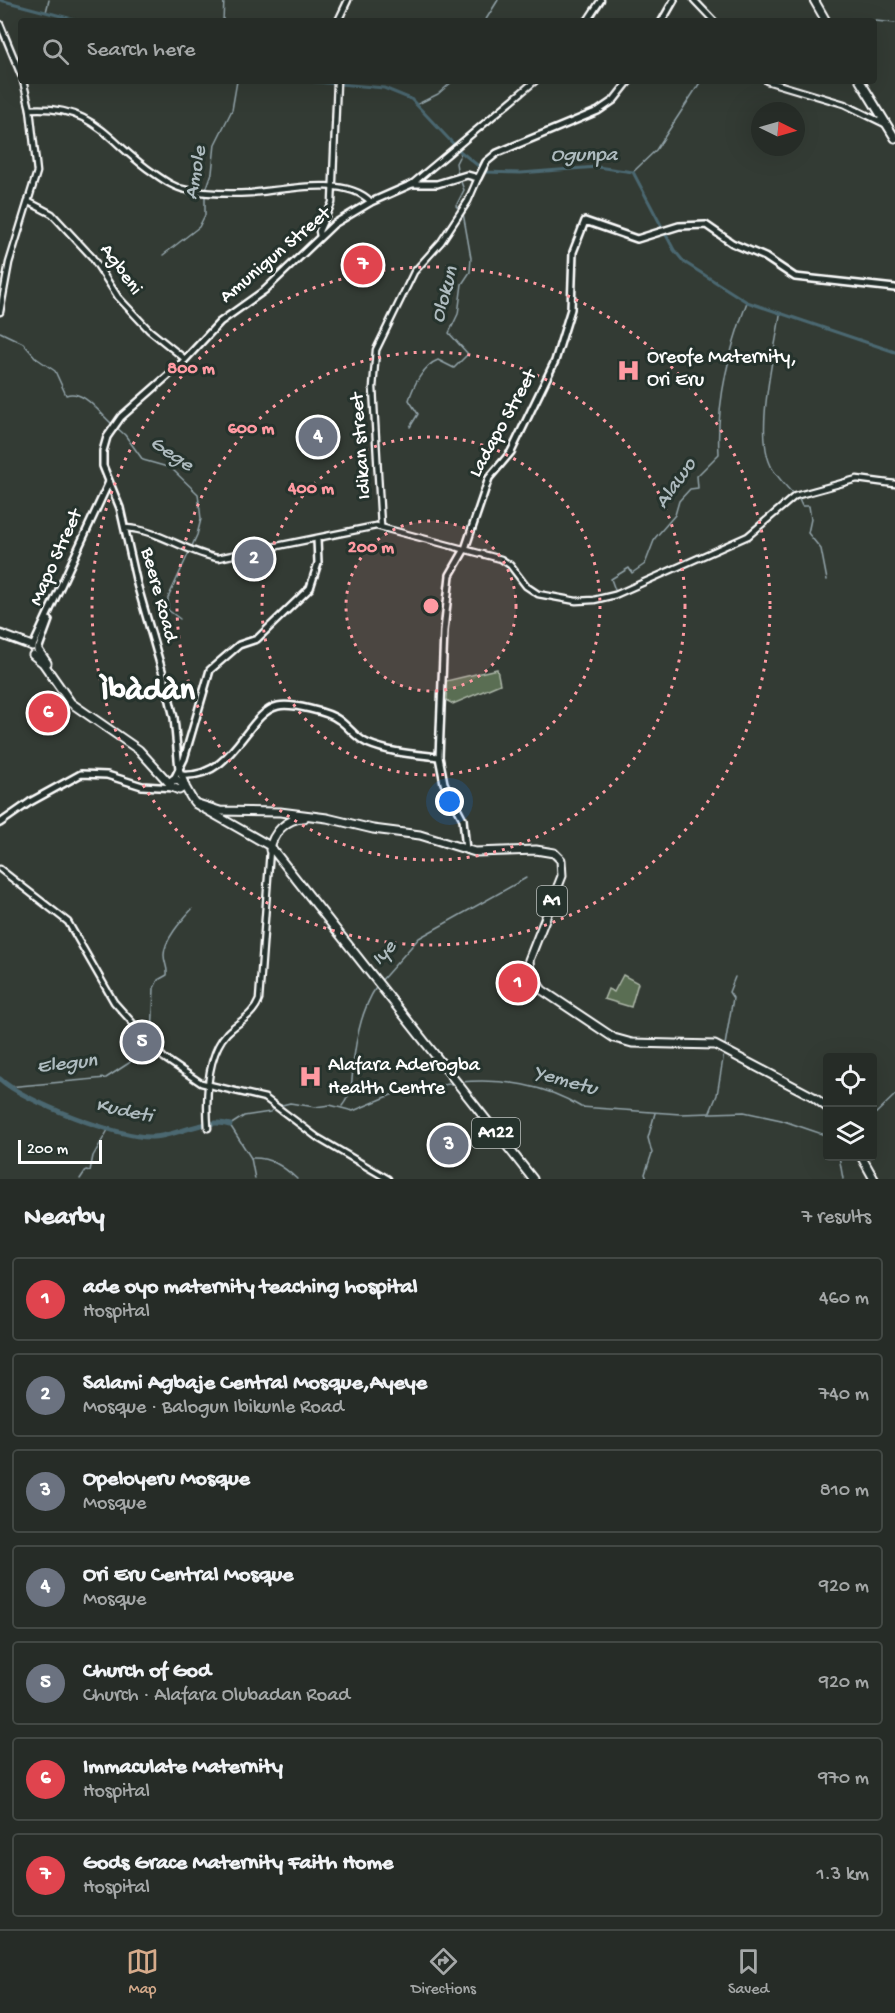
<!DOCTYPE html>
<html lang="en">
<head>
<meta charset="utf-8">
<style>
	:root { --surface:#262c27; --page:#2e342f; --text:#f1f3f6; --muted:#a4a7a7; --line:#424844; --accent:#d6ab8b }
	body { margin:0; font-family:"Gochi Hand",sans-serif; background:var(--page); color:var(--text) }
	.controls { position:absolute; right:18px; bottom:18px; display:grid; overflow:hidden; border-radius:6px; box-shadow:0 6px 24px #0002 }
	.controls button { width:54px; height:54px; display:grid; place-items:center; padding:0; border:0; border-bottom:2px solid var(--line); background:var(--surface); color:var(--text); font:30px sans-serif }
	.compass { position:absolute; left:751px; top:102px; width:54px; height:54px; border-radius:50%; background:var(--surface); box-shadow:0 6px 24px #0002; rotate:95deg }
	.scale { position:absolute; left:18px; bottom:15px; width:84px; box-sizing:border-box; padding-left:6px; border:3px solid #fff; border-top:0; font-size:16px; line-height:21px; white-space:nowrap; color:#fff; -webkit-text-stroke:4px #26332d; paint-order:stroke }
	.you { position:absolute; left:450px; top:802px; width:21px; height:21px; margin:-15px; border:4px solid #fff; border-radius:50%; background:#1a73e8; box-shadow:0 0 0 9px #1a73e833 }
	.badge { display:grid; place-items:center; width:39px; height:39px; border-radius:50%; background:var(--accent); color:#fff; font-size:20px; font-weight:700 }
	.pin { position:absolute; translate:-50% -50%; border:3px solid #fff; box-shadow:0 2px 6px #0006 }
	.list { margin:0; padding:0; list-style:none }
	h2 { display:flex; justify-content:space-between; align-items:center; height:78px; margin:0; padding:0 24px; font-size:26px }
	h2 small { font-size:20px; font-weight:400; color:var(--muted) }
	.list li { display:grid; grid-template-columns:39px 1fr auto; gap:18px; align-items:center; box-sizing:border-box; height:84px; margin:0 12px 12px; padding:0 12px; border:2px solid var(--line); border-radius:6px }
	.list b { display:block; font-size:22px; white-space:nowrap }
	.list p { margin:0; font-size:20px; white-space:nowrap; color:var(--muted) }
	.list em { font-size:20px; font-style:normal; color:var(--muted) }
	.icon { flex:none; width:33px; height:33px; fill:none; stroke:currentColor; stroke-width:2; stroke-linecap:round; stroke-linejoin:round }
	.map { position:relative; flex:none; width:895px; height:1179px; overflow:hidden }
	.search { position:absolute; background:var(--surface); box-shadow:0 6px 24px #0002; left:18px; right:18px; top:18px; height:66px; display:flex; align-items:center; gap:15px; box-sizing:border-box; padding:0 21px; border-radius:6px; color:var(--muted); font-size:22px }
	.sheet { height:750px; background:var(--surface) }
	nav { display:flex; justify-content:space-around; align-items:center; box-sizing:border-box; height:84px; border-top:2px solid var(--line); background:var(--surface); font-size:16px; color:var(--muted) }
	nav a { display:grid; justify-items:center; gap:3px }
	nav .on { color:var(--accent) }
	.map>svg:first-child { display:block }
	.green { fill:#5a6e52; stroke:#acb6a8; stroke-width:1.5 }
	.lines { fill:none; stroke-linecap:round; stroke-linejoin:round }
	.stream { stroke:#93a4aa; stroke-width:1.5 }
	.canal { stroke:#4b6871; stroke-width:3 }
	.river { stroke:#4b6871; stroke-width:5 }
	.tertiary-casing { stroke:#fff; stroke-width:9 }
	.secondary-casing { stroke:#fff; stroke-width:10 }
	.trunk-casing { stroke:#fff; stroke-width:11 }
	.tertiary { stroke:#26332d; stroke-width:4.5 }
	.secondary { stroke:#26332d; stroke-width:5 }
	.trunk { stroke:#26332d; stroke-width:7 }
	.ring { fill:none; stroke:#ff9aa2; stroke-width:3; stroke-dasharray:3 6 }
	.labels { text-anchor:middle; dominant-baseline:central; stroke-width:6; stroke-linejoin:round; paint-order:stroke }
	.shield { fill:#26332d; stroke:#bec2c0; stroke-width:1.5 }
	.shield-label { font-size:18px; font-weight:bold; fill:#fff }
	.street-label { font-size:20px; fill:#fff; stroke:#26332d }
	.poi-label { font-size:20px; fill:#fff; stroke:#26332d; text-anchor:start }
	.water-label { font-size:21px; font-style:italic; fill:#aebbbf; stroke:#26332d }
	.town-label { font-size:32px; font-weight:bold; fill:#fff; stroke:#26332d }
	.centre { fill:#ff9aa2; stroke:#26332d; stroke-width:3 }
	.ring-label { font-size:18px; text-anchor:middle; font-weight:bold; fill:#ff9aa2; stroke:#26332d; stroke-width:6; stroke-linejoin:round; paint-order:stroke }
</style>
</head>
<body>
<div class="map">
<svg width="895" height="1179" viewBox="0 0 895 1179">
	<rect width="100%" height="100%" fill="#333b34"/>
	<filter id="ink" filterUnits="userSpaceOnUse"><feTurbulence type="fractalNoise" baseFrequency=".0167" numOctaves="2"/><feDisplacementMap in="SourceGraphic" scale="12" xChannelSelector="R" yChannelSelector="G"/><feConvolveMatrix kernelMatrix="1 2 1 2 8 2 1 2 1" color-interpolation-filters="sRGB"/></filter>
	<g filter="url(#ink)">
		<g class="green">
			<polygon points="497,669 500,684 453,704 444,699 446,681"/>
			<polygon points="623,975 638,983 631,1007 604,999 608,989 614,992"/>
		</g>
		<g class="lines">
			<g class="stream">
				<polyline points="46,12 49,0"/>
				<polyline points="223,21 224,0"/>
				<polyline points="485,21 498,0"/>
				<polyline points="836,21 856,19 895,23"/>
				<polyline points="416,105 438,94 453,81"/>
				<polyline points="460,155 461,152"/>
				<polyline points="633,172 656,150 701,81"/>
				<polyline points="458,175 456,163 459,157"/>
				<polyline points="460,179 464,190 456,206 460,210"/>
				<polyline points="206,190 212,173 215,144 232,110 237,81"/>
				<polyline points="163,255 199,227 205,215 205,194"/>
				<path d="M780 315C775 352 754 432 771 466 775 475 787 487 794 495"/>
				<path d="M0 332 23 343 36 358 55 371 66 395C84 389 100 414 112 424"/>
				<polyline points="116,427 125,435 143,460 171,468 198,494 201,519 197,535 168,598 168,610 180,619"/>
				<path d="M410 427 418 414 409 400C413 386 424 365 438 360L454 368 468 354 449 333 458 314 462 284 470 272 471 258 463 213"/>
				<polyline points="798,497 802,506 809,506 811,519 808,533 821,549 827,580"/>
				<path d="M615 590 611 579 629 568 632 573 645 564 655 538 675 515 679 501 690 489 698 488 697 476 719 454C716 402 729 350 747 302"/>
				<polyline points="380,982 419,938 526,878"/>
				<polyline points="725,1045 733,998 729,992 735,977"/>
				<path d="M460 1082C501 1078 546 1085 581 1107L680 1114 744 1112 781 1120 828 1136"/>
				<path d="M8 1087 106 1078 129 1063 152 1039 154 988 158 980 167 975C168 967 164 963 164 955 164 940 182 920 192 909"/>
				<polyline points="278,1106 290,1103 315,1107 330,1105 353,1111 396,1093 455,1083"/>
				<path d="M342 1106C355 1089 351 1076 354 1057 357 1034 364 1005 377 986"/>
				<polyline points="710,1112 717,1095 724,1053"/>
				<polyline points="872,1117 895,1095"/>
				<polyline points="839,1156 843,1179"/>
				<path d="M251 1158C270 1157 283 1166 297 1179"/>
				<polyline points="80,1179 86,1170 90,1171 93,1156 108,1130"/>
				<polyline points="255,1179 251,1158 230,1125 244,1116 270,1112 274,1109"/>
				<polyline points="647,1179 645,1174 652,1153 648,1138 655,1113"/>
			</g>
			<g class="canal">
				<polyline points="0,0 80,21"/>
				<polyline points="306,81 384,88 411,99 461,152 486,172 521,173 597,167 633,172 674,250 684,262 747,302 895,352"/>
			</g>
			<path class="river" d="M0 1079C23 1101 121 1139 153 1137 178 1136 205 1117 230 1125"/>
			<defs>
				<g id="tertiary">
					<polyline points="694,0 714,21"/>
					<polyline points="338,21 348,0"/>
					<polyline points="587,21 601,0"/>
					<polyline points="0,24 21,75"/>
					<polyline points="767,81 844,104 885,124"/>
					<path d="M30 109C96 105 107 142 155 174 165 181 175 188 187 190 208 194 231 194 251 193 284 190 346 175 371 202"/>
					<polyline points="412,184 535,81"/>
					<polyline points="29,202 52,214 92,257 118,297 149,330 185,359"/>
					<polyline points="320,236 319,231 332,203 337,81"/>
					<polyline points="0,312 9,263 37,172 30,109 23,81"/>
					<polyline points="381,526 373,388 376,350 414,272 441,242 468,201 478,178"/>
					<path d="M125 528C158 529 186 553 218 558L376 526 501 559 510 565 526 586 538 594 576 601 594 600 615 595 748 536 795 496 857 479 895 484"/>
					<polyline points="0,869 68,922 114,1002 164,1058 201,1083 265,1098 318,1138 388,1179"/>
					<path d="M208 1128C206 1099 206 1056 227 1033 238 1022 253 1016 259 1000L270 850"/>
				</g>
				<g id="secondary">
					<polyline points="662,21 674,0"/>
					<polyline points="33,646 109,482"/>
					<polyline points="38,650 49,620"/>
					<path d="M181 775C235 779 246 713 278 706 291 703 329 712 339 720 349 727 356 738 367 743 390 753 415 754 439 757"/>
					<polyline points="174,779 184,759 210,670 239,645 257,639 310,588 318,563 317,539"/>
					<polyline points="185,783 179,769 174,718 167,688 137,584 120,508 103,466 103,451 107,437 121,417 180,365 220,322 265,290 334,224 371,202 412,184 437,184 467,175 478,178 486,162 497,153 598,111 614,100 629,81"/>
					<polyline points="0,823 30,802 81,774 107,775 142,786 175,788"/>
					<polyline points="466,850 463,819 444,783 439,757 444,631 450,575 465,549 489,478 511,452 555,361 571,309 573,252 585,221 637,239 679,226 706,225 732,243 765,257 795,277 895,288"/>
				</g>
				<g id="trunk">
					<polyline points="814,0 826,21"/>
					<polyline points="860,81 895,138"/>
					<polyline points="0,634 32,646"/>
					<polyline points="38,650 47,663"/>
					<polyline points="33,655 43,663 71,703 139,750 170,784"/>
					<path d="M185 786 179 790 172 787 170 782 174 779C188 783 186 794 196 804L270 846 533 1179"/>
					<polyline points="198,804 220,811 280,812 327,818 373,829 420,835 475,852 536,850 554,853 561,860 562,876 529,960 530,973 542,990 614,1038 632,1043 715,1045 812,1096 828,1108"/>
					<path d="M270 850C272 833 287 818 304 818"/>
					<polyline points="861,1156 874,1179"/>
				</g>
			</defs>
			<use href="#tertiary" class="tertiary-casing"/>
			<use href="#secondary" class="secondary-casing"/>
			<use href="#trunk" class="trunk-casing"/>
			<use href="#tertiary" class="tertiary"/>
			<use href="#secondary" class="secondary"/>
			<use href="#trunk" class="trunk"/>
		</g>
	</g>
	<circle cx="431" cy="606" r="85" fill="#ff9aa2" fill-opacity=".12"/>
	<g class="ring">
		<circle cx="431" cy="606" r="85"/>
		<circle cx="431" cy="606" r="169"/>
		<circle cx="431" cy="606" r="254"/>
		<circle cx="431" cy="606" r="339"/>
	</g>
	<defs>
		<symbol id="hospital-bare" viewBox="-9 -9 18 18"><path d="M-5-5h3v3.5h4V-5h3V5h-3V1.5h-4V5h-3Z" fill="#ff9aa2" stroke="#26332d" stroke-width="2.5" paint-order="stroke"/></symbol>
	</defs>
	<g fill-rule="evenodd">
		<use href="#hospital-bare" x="612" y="354" width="33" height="33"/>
		<use href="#hospital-bare" x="294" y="1060" width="33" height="33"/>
	</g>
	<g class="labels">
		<g class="shield">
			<rect x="537" y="886" width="30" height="30" rx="4.5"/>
			<rect x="472" y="1118" width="48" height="30" rx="4.5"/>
		</g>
		<g class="shield-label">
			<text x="552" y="901">A1</text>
			<text x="496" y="1133">A122</text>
		</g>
		<g class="street-label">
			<text transform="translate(276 256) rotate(-40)">Amunigun Street</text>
			<text transform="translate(120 270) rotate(54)">Agbeni</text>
			<text transform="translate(504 424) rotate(-61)">Ladapo Street</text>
			<text transform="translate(362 446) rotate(-94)">Idikan street</text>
			<text transform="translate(57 558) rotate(-66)">Mapo Street</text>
			<text transform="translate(158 595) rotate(75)">Beere Road</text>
		</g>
		<g class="poi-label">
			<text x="647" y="358">Oreofe Maternity,<tspan x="647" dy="23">Ori Eru</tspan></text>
			<text x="328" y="1066">Alafara Aderogba<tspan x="328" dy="23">Health Centre</tspan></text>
		</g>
		<g class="water-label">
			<text x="584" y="156">Ogunpa</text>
			<text transform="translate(197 173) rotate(-80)">Amole</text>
			<text transform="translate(446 295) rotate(-75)">Olokun</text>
			<text transform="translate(171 455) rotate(34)">Gege</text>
			<text transform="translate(677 484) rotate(-55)">Alawo</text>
			<text transform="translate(385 954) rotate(-48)">Iye</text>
			<text transform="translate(67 1065) rotate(-6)">Elegun</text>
			<text transform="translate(565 1082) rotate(16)">Yemetu</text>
			<text transform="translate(124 1112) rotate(12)">Kudeti</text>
		</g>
		<g class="town-label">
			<text x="148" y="692">Ìbàdàn</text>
		</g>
	</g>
	<circle cx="431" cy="606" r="9" class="centre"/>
	<g class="ring-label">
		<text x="191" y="373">800 m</text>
		<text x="251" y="433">600 m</text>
		<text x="311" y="493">400 m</text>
		<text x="371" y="552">200 m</text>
	</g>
</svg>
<div class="controls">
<button><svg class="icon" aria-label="locate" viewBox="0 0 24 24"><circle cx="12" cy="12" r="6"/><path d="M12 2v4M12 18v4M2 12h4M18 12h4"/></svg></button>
<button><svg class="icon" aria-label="layers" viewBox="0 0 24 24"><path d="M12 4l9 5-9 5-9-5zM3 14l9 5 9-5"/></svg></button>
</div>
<svg class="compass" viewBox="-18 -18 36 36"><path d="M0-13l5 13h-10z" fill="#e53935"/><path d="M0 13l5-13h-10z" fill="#a4a7a7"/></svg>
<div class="scale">200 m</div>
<div class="you"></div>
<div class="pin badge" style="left:518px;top:983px;background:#e0444e">1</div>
<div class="pin badge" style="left:254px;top:559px;background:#6b7280">2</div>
<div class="pin badge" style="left:449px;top:1145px;background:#6b7280">3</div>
<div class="pin badge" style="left:318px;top:437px;background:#6b7280">4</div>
<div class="pin badge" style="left:142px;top:1042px;background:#6b7280">5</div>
<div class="pin badge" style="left:48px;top:713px;background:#e0444e">6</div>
<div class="pin badge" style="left:363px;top:265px;background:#e0444e">7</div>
<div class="search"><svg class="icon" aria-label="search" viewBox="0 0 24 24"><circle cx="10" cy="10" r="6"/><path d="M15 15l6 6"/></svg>Search here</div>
</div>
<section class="sheet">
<h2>Nearby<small>7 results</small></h2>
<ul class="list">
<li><span class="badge" style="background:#e0444e">1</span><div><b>ade oyo maternity teaching hospital</b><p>Hospital</p></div><em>460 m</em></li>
<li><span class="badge" style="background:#6b7280">2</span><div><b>Salami Agbaje Central Mosque,Ayeye</b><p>Mosque · Balogun Ibikunle Road</p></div><em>740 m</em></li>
<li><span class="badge" style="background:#6b7280">3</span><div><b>Opeloyeru Mosque</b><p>Mosque</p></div><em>810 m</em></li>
<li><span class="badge" style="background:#6b7280">4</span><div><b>Ori Eru Central Mosque</b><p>Mosque</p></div><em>920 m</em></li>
<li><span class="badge" style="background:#6b7280">5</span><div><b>Church of God</b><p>Church · Alafara Olubadan Road</p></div><em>920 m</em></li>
<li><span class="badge" style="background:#e0444e">6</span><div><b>Immaculate Maternity</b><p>Hospital</p></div><em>970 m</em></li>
<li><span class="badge" style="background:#e0444e">7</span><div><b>Gods Grace Maternity Faith Home</b><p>Hospital</p></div><em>1.3 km</em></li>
</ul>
</section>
<nav>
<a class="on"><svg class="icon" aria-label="map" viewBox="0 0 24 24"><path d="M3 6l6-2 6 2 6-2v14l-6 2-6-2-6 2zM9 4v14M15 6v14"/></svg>Map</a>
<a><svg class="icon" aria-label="directions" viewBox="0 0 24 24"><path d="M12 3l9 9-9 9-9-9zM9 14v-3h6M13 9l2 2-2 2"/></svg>Directions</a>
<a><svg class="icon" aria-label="saved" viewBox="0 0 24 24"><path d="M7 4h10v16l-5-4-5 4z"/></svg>Saved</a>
</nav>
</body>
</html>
